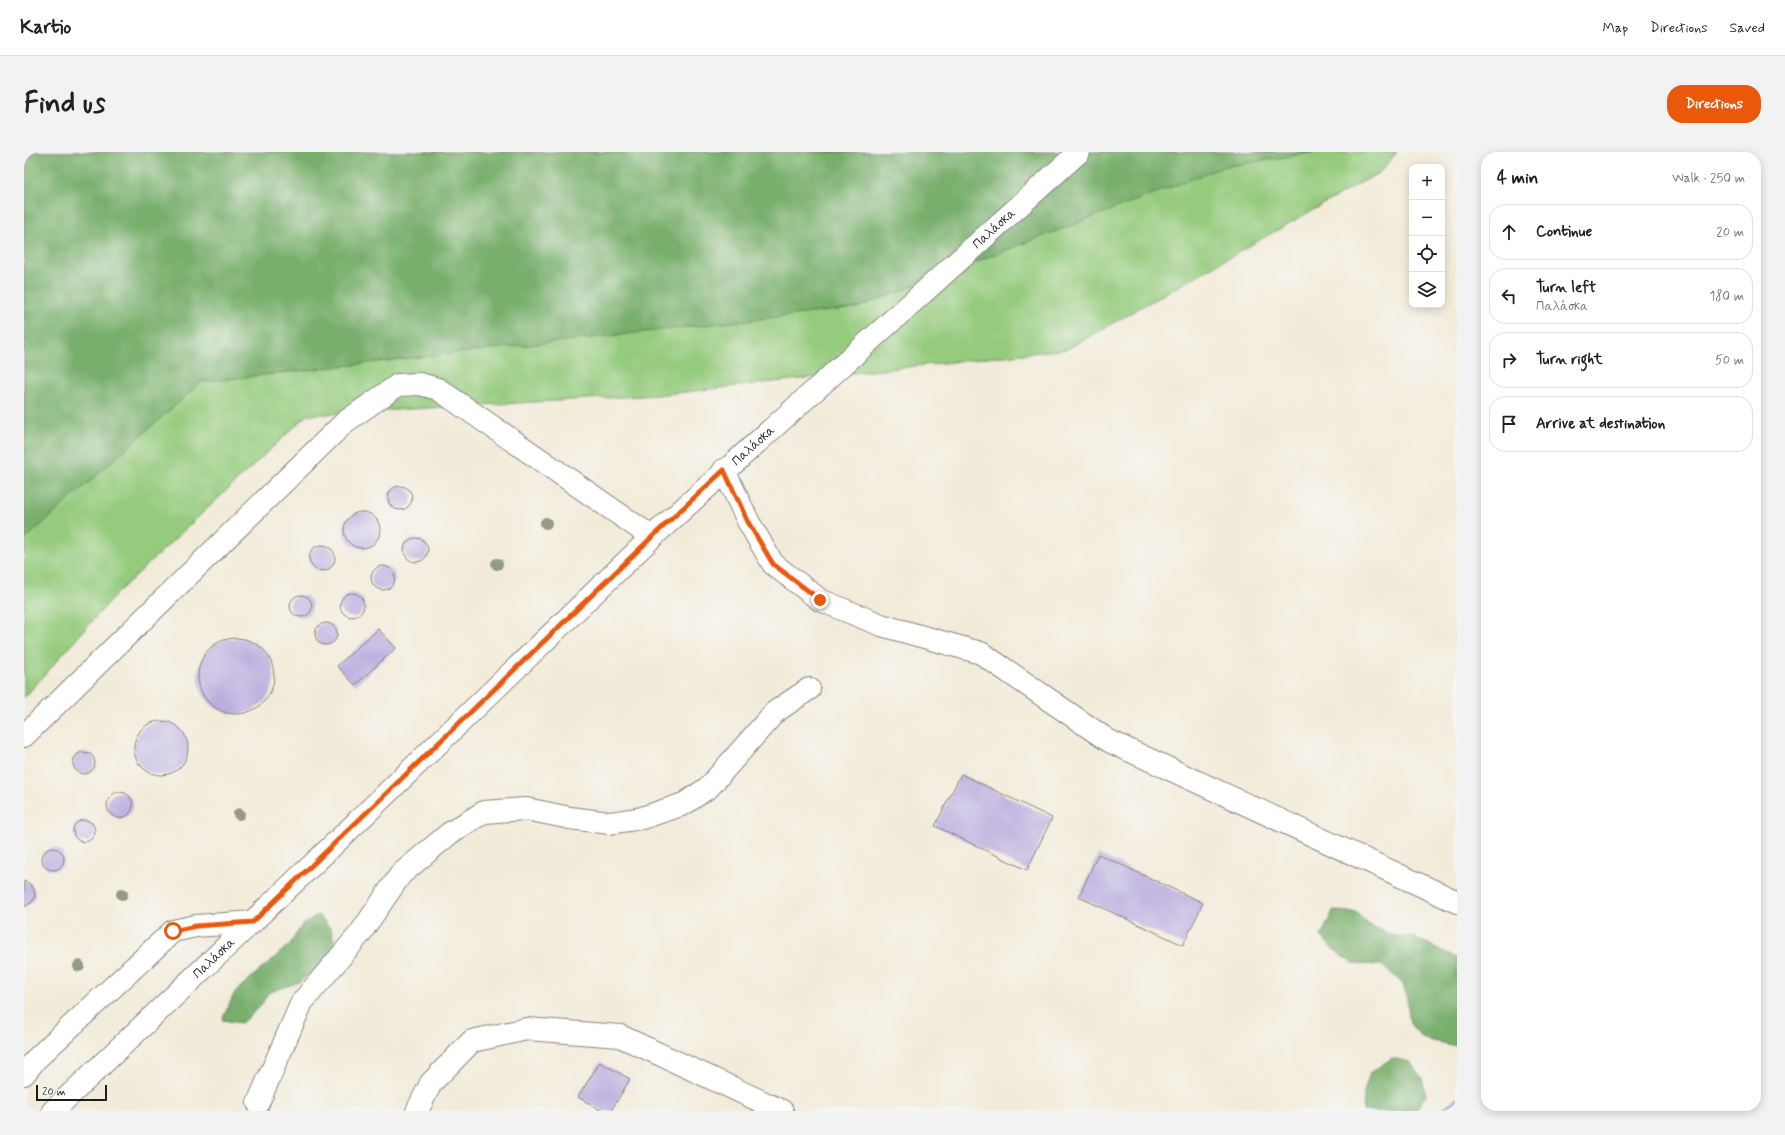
<!DOCTYPE html>
<html lang="en">
<head>
<meta charset="utf-8">
<style>
	:root { --surface:#fff; --page:#f2f2f2; --text:#202124; --muted:#757577; --line:#e0e0e0; --accent:#ea580c }
	body { margin:0; font-family:Mynerve,sans-serif; background:var(--page); color:var(--text) }
	.controls { position:absolute; right:12px; top:12px; display:grid; overflow:hidden; border-radius:8px; box-shadow:0 2px 10px #0003 }
	.controls button { width:36px; height:36px; display:grid; place-items:center; padding:0; border:0; border-bottom:1px solid var(--line); background:var(--surface); color:var(--text); font:20px sans-serif }
	.scale { position:absolute; left:12px; bottom:10px; width:71px; box-sizing:border-box; padding-left:4px; border:2px solid #1c1c1c; border-top:0; font-size:11px; line-height:14px; white-space:nowrap; color:#1c1c1c; -webkit-text-stroke:3px #f6f6f2; paint-order:stroke }
	.stop { position:absolute; width:12px; height:12px; margin:-9px; border:3px solid #ea580c; border-radius:50%; background:#fff }
	.stop.end { background:#ea580c; border-color:#fff; box-shadow:0 1px 4px #0008 }
	.list { margin:0; padding:0; list-style:none }
	h2 { display:flex; justify-content:space-between; align-items:center; height:52px; margin:0; padding:0 16px; font-size:17px }
	h2 small { font-size:13px; font-weight:400; color:var(--muted) }
	.list li { display:grid; grid-template-columns:26px 1fr auto; gap:12px; align-items:center; box-sizing:border-box; height:56px; margin:0 8px 8px; padding:0 8px; border:1px solid var(--line); border-radius:16px }
	.list b { display:block; font-size:15px; white-space:nowrap }
	.list p { margin:0; font-size:13px; white-space:nowrap; color:var(--muted) }
	.list em { font-size:13px; font-style:normal; color:var(--muted) }
	.icon { flex:none; width:22px; height:22px; fill:none; stroke:currentColor; stroke-width:2; stroke-linecap:round; stroke-linejoin:round }
	.map { position:relative; flex:none; width:1433px; height:959px; overflow:hidden; border-radius:16px }
	header { display:flex; align-items:center; gap:24px; box-sizing:border-box; height:56px; padding:0 20px; background:var(--surface); border-bottom:1px solid var(--line) }
	header strong { font-size:19px }
	nav { display:flex; gap:22px; margin-inline-start:auto; font-size:14px }
	.intro { display:flex; align-items:center; justify-content:space-between; box-sizing:border-box; height:96px; padding:0 24px }
	h1 { margin:0; font-size:28px }
	.button { padding:10px 18px; border-radius:16px; background:var(--accent); color:#fff; font-size:14px; font-weight:700 }
	main { display:flex; gap:24px; padding:0 24px }
	aside { flex:1; background:var(--surface); border-radius:16px; box-shadow:0 2px 10px #0003 }
	.map>svg:first-child { display:block }
	.green { fill:#95cb7d; stroke:#58744c }
	.forest { fill:#78af6c; stroke:#4a6644 }
	.water { fill:#7cbef2; stroke:#4c6d87 }
	.building { fill:#baaedf }
	.lines { fill:none; stroke-linecap:round; stroke-linejoin:round }
	.minor-casing { stroke:#87847a; stroke-width:24 }
	.minor { stroke:#fff; stroke-width:22 }
	.tree { fill:#939b84 }
	.route { stroke:#ea580c; stroke-width:5 }
	.labels { text-anchor:middle; dominant-baseline:central; stroke-width:3.5; stroke-linejoin:round; paint-order:stroke }
	.street-label { font-size:13px; fill:#1c1c1c; stroke:#f6f6f2 }
</style>
</head>
<body>
<header>
<strong>Kartio</strong>
<nav><a>Map</a><a>Directions</a><a>Saved</a></nav>
</header>
<div class="intro"><h1>Find us</h1><a class="button">Directions</a></div>
<main>
<div class="map">
<svg width="1433" height="959" viewBox="0 0 1433 959">
	<rect width="100%" height="100%" fill="#f6f6f2"/>
	<filter id="ink" filterUnits="userSpaceOnUse"><feTurbulence type="fractalNoise" baseFrequency=".025" numOctaves="2"/><feDisplacementMap in="SourceGraphic" scale="8" xChannelSelector="R" yChannelSelector="G"/><feConvolveMatrix kernelMatrix="1 2 1 2 8 2 1 2 1" color-interpolation-filters="sRGB"/></filter>
	<filter id="wash" filterUnits="userSpaceOnUse"><feTurbulence type="fractalNoise" baseFrequency=".012" numOctaves="4" result="noise"/><feDisplacementMap in="SourceGraphic" scale="16" xChannelSelector="R" yChannelSelector="G"/><feGaussianBlur stdDeviation="0.9" result="paint"/><feColorMatrix in="noise" values="0 0 0 0 0 0 0 0 0 0 0 0 0 0 0 0 0 1.4 0 .05"/><feComposite in="paint" operator="in"/></filter>
	<g filter="url(#wash)">
		<rect width="100%" height="100%" fill="#f2ebd9"/>
		<polygon class="green" points="0,0 1373,0 1356,20 1043,197 634,243 283,263 93,441 0,546"/>
		<g class="forest">
			<polygon points="0,0 1293,0 1199,15 832,156 177,230 0,388"/>
			<polygon points="1309,759 1332,760 1345,773 1371,784 1390,785 1433,806 1433,894 1400,887 1386,872 1383,847 1379,832 1358,813 1331,812 1312,800 1297,784"/>
			<polygon points="294,763 307,777 311,792 303,808 275,830 244,841 236,855 217,871 198,868 211,840 266,792 278,773"/>
			<polygon points="1368,906 1386,910 1398,926 1402,944 1392,959 1339,959 1340,940 1346,921"/>
		</g>
		<polygon class="water" points="1433,946 1433,959 1415,959"/>
		<g id="blocks">
			<g class="building">
				<circle cx="376" cy="346" r="12"/>
				<circle cx="338" cy="378" r="18"/>
				<circle cx="392" cy="398" r="12"/>
				<circle cx="298" cy="406" r="13"/>
				<circle cx="359" cy="426" r="12"/>
				<circle cx="328" cy="453" r="12"/>
				<circle cx="277" cy="454" r="11"/>
				<circle cx="302" cy="482" r="11"/>
				<polygon points="354,477 372,496 331,533 313,514"/>
				<circle cx="212" cy="524" r="38"/>
				<circle cx="137" cy="596" r="27"/>
				<circle cx="60" cy="611" r="11"/>
				<polygon points="937,622 1028,666 1003,718 911,674"/>
				<circle cx="96" cy="653" r="13"/>
				<circle cx="60" cy="679" r="11"/>
				<circle cx="29" cy="707" r="11"/>
				<polygon points="1074,702 1179,751 1159,793 1055,745"/>
				<polygon points="0,729 6,732 10,737 11,744 8,750 0,755"/>
				<polygon points="576,910 606,927 587,959 578,959 554,945"/>
			</g>
		</g>
	</g>
	<g filter="url(#ink)">
		<use href="#blocks" fill-opacity="0" stroke="#87847a" stroke-width="1"/>
		<g class="lines">
			<defs>
				<g id="minor">
					<polyline points="700,318 724,369 749,412 796,448 857,473 957,501 1085,589 1433,750"/>
					<polyline points="0,584 321,270 374,233 396,232 414,237 628,385"/>
					<polyline points="0,922 12,907 149,779 172,774 229,770"/>
					<polyline points="234,951 278,850 335,783 377,722 426,681 460,660 502,657 546,666 586,671 618,666 660,652 685,635 751,560 785,537"/>
					<path id="s1" d="M29 959 305 697 628 385 1055 0"/>
					<polyline points="393,959 407,931 448,889 503,877 596,884 758,959"/>
				</g>
			</defs>
			<use href="#minor" class="minor-casing"/>
			<use href="#minor" class="minor"/>
		</g>
		<g class="tree">
			<circle cx="522" cy="371" r="6"/>
			<circle cx="473" cy="412" r="6"/>
			<circle cx="215" cy="662" r="6"/>
			<circle cx="98" cy="742" r="6"/>
			<circle cx="55" cy="814" r="6"/>
		</g>
	</g>
	<g class="lines" filter="url(#ink)">
		<polyline class="route" points="149,779 172,774 229,770 628,385 700,318 724,370 749,412 796,448"/>
	</g>
	<g class="labels">
		<g class="street-label">
			<text stroke="none"><textPath href="#s1" startOffset="1290">Παλάσκα</textPath></text>
			<text stroke="none"><textPath href="#s1" startOffset="966">Παλάσκα</textPath></text>
			<text stroke="none"><textPath href="#s1" startOffset="222">Παλάσκα</textPath></text>
		</g>
	</g>
</svg>
<div class="controls">
<button>+</button>
<button>−</button>
<button><svg class="icon" aria-label="locate" viewBox="0 0 24 24"><circle cx="12" cy="12" r="6"/><path d="M12 2v4M12 18v4M2 12h4M18 12h4"/></svg></button>
<button><svg class="icon" aria-label="layers" viewBox="0 0 24 24"><path d="M12 4l9 5-9 5-9-5zM3 14l9 5 9-5"/></svg></button>
</div>
<div class="scale">20 m</div>
<div class="stop" style="left:149px;top:779px"></div>
<div class="stop end" style="left:796px;top:448px"></div>
</div>
<aside>
<h2>4 min<small>Walk · 250 m</small></h2>
<ul class="list">
<li><svg class="icon" aria-label="ahead" viewBox="0 0 24 24"><path d="M12 20V5M6 11l6-6 6 6"/></svg><div><b>Continue</b></div><em>20 m</em></li>
<li><svg class="icon" aria-label="left" viewBox="0 0 24 24"><path d="M17 20v-9H6M10 6l-5 5 5 5"/></svg><div><b>Turn left</b><p>Παλάσκα</p></div><em>180 m</em></li>
<li><svg class="icon" aria-label="right" viewBox="0 0 24 24"><path d="M7 20v-9h11M14 6l5 5-5 5"/></svg><div><b>Turn right</b></div><em>50 m</em></li>
<li><svg class="icon" aria-label="arrive" viewBox="0 0 24 24"><path d="M6 21V4h12l-3 4 3 4H6"/></svg><div><b>Arrive at destination</b></div></li>
</ul>
</aside>
</main>
</body>
</html>
